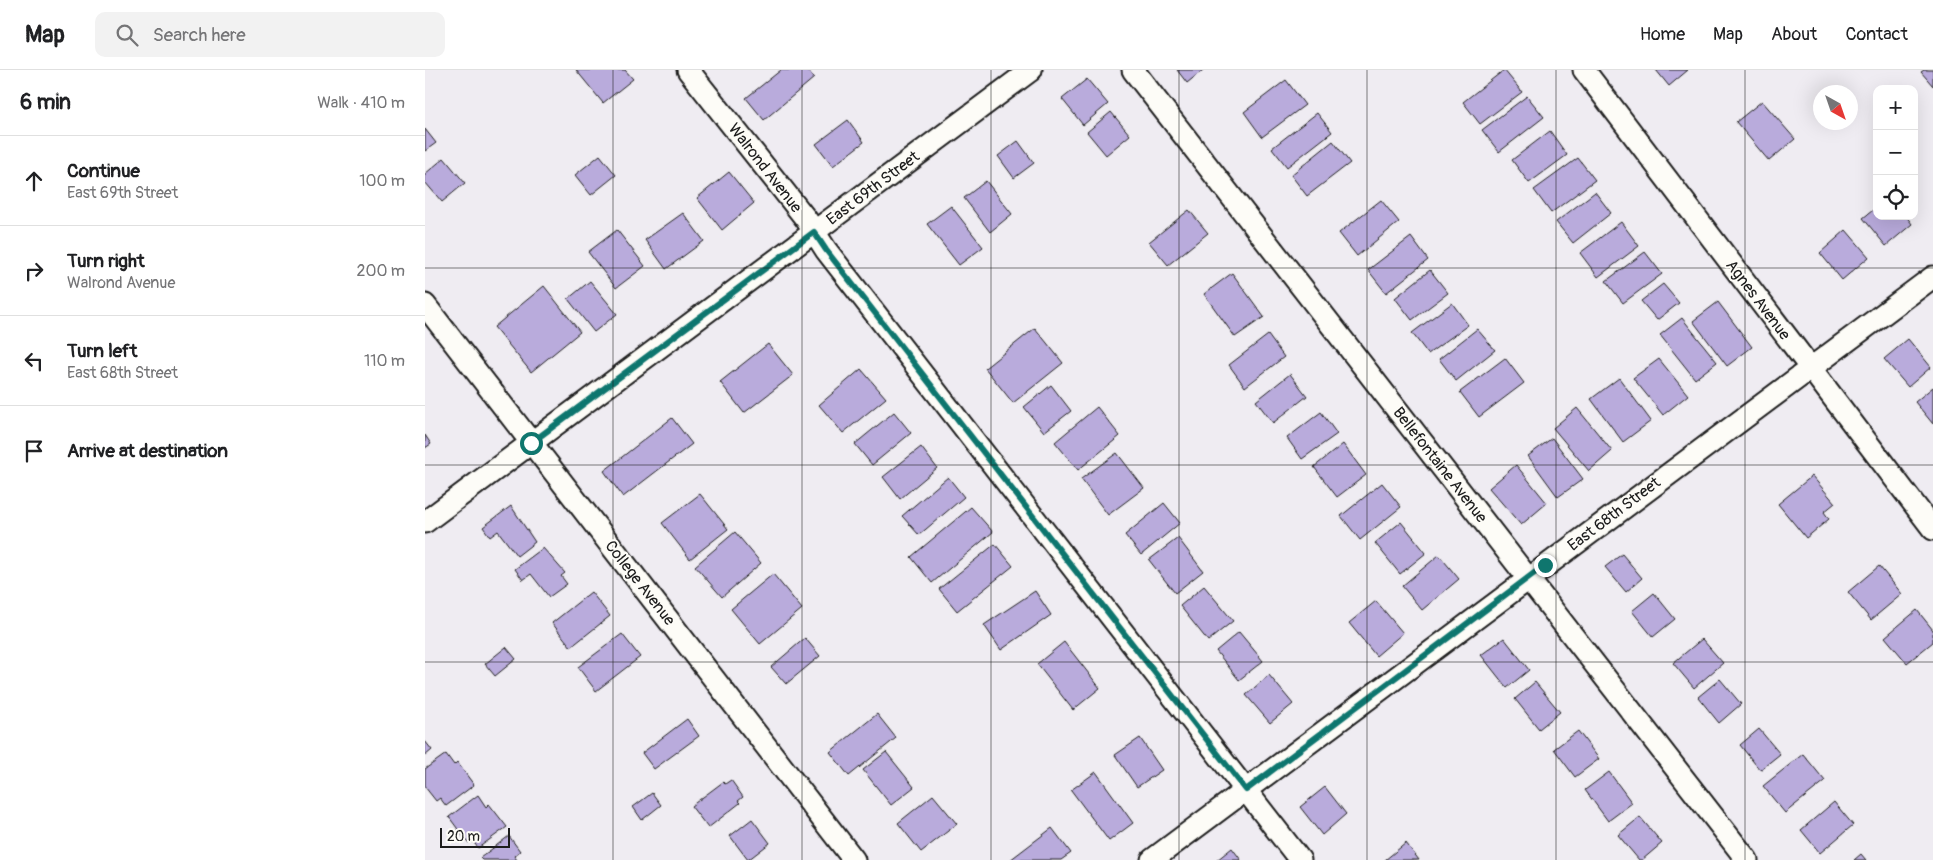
<!DOCTYPE html>
<html lang="en">
<head>
<meta charset="utf-8">
<style>
	:root { --surface:#fff; --page:#f2f2f2; --text:#202124; --muted:#757577; --line:#e0e0e0 }
	body { margin:0; font-family:Pangolin,sans-serif; background:var(--page); color:var(--text) }
	.controls { position:absolute; right:15px; top:15px; display:grid; overflow:hidden; border-radius:10px; box-shadow:0 5px 20px #0002 }
	.controls button { width:45px; height:45px; display:grid; place-items:center; padding:0; border:0; border-bottom:1px solid var(--line); background:var(--surface); color:var(--text); font:25px sans-serif }
	.compass { position:absolute; left:1388px; top:15px; width:45px; height:45px; border-radius:50%; background:var(--surface); box-shadow:0 5px 20px #0002; rotate:140deg }
	.scale { position:absolute; left:15px; bottom:12px; width:70px; box-sizing:border-box; padding-left:5px; border:2px solid #1c1c1c; border-top:0; font-size:14px; line-height:18px; white-space:nowrap; color:#1c1c1c; -webkit-text-stroke:4px #fdfcf7; paint-order:stroke }
	.stop { position:absolute; width:15px; height:15px; margin:-11px; border:4px solid #0f766e; border-radius:50%; background:#fff }
	.stop.end { background:#0f766e; border-color:#fff; box-shadow:0 1px 5px #0008 }
	.list { margin:0; padding:0; list-style:none }
	h2 { display:flex; justify-content:space-between; align-items:center; height:65px; margin:0; padding:0 20px; font-size:21px }
	h2 small { font-size:16px; font-weight:400; color:var(--muted) }
	.list li { display:grid; grid-template-columns:32px 1fr auto; gap:15px; align-items:center; box-sizing:border-box; height:90px; padding:0 20px; border-top:1px solid var(--line) }
	.list b { display:block; font-size:19px; white-space:nowrap }
	.list p { margin:0; font-size:16px; white-space:nowrap; color:var(--muted) }
	.list em { font-size:16px; font-style:normal; color:var(--muted) }
	.icon { flex:none; width:28px; height:28px; fill:none; stroke:currentColor; stroke-width:2; stroke-linecap:round; stroke-linejoin:round }
	.map { position:relative; flex:none; width:1508px; height:790px; overflow:hidden }
	header { display:flex; align-items:center; gap:30px; box-sizing:border-box; height:70px; padding:0 25px; background:var(--surface); border-bottom:1px solid var(--line) }
	header strong { font-size:24px }
	nav { display:flex; gap:28px; margin-inline-start:auto; font-size:18px }
	.search { width:350px; height:45px; background:var(--page); display:flex; align-items:center; gap:12px; box-sizing:border-box; padding:0 18px; border-radius:10px; color:var(--muted); font-size:19px }
	main { display:flex }
	aside { flex:1; background:var(--surface) }
	.map>svg:first-child { display:block }
	.building { fill:#b9abdc; stroke:#1c1c1c }
	.lines { fill:none; stroke-linecap:round; stroke-linejoin:round }
	.minor-casing { stroke:#1c1c1c; stroke-width:25 }
	.minor { stroke:#fdfcf7; stroke-width:21 }
	.route { stroke:#0f766e; stroke-width:6 }
	.grid { fill:none; stroke:#1c1c1c; stroke-width:1; stroke-opacity:0.55 }
	.labels { text-anchor:middle; dominant-baseline:central; stroke-width:4; stroke-linejoin:round; paint-order:stroke }
	.street-label { font-size:16px; fill:#1c1c1c; stroke:#fdfcf7 }
</style>
</head>
<body>
<header>
<strong>Map</strong>
<div class="search"><svg class="icon" aria-label="search" viewBox="0 0 24 24"><circle cx="10" cy="10" r="6"/><path d="M15 15l6 6"/></svg>Search here</div>
<nav><a>Home</a><a>Map</a><a>About</a><a>Contact</a></nav>
</header>
<main>
<aside>
<h2>6 min<small>Walk · 410 m</small></h2>
<ul class="list">
<li><svg class="icon" aria-label="ahead" viewBox="0 0 24 24"><path d="M12 20V5M6 11l6-6 6 6"/></svg><div><b>Continue</b><p>East 69th Street</p></div><em>100 m</em></li>
<li><svg class="icon" aria-label="right" viewBox="0 0 24 24"><path d="M7 20v-9h11M14 6l5 5-5 5"/></svg><div><b>Turn right</b><p>Walrond Avenue</p></div><em>200 m</em></li>
<li><svg class="icon" aria-label="left" viewBox="0 0 24 24"><path d="M17 20v-9H6M10 6l-5 5 5 5"/></svg><div><b>Turn left</b><p>East 68th Street</p></div><em>110 m</em></li>
<li><svg class="icon" aria-label="arrive" viewBox="0 0 24 24"><path d="M6 21V4h12l-3 4 3 4H6"/></svg><div><b>Arrive at destination</b></div></li>
</ul>
</aside>
<div class="map">
<svg width="1508" height="790" viewBox="0 0 1508 790">
	<rect width="100%" height="100%" fill="#efecf2"/>
	<filter id="ink" filterUnits="userSpaceOnUse"><feTurbulence type="fractalNoise" baseFrequency=".02" numOctaves="2"/><feDisplacementMap in="SourceGraphic" scale="10" xChannelSelector="R" yChannelSelector="G"/><feConvolveMatrix kernelMatrix="1 2 1 2 8 2 1 2 1" color-interpolation-filters="sRGB"/></filter>
	<g filter="url(#ink)">
		<g class="building">
			<polygon points="151,0 200,0 208,9 178,33"/>
			<polygon points="356,0 383,0 389,8 339,50 321,28"/>
			<polygon points="752,0 778,0 762,13"/>
			<polygon points="1079,0 1097,22 1055,54 1038,32"/>
			<polygon points="1231,0 1263,0 1244,16"/>
			<polygon points="1499,0 1508,0 1508,16 1496,2"/>
			<polygon points="662,9 683,34 658,55 637,29"/>
			<polygon points="861,10 880,35 837,67 819,42"/>
			<polygon points="1102,26 1119,47 1074,82 1057,60"/>
			<polygon points="1337,31 1370,69 1344,91 1311,52"/>
			<polygon points="686,42 705,65 681,85 662,62"/>
			<polygon points="892,43 907,62 862,97 847,78"/>
			<polygon points="423,50 439,72 408,96 391,74"/>
			<polygon points="0,59 11,73 0,81"/>
			<polygon points="1125,61 1142,85 1104,113 1087,90"/>
			<polygon points="593,71 609,93 589,108 573,86"/>
			<polygon points="908,71 925,93 882,126 866,105"/>
			<polygon points="175,85 191,105 166,125 150,105"/>
			<polygon points="19,88 40,113 17,132 0,112 0,104"/>
			<polygon points="1153,88 1170,110 1126,143 1109,120"/>
			<polygon points="304,102 329,133 297,160 272,128"/>
			<polygon points="561,111 587,144 565,162 539,128"/>
			<polygon points="1170,122 1186,143 1148,173 1131,152"/>
			<polygon points="956,130 974,152 932,186 914,163"/>
			<polygon points="526,136 558,177 534,195 502,154"/>
			<polygon points="1452,137 1452,146 1481,146 1487,154 1461,176 1438,148"/>
			<polygon points="764,140 783,163 743,195 724,172"/>
			<polygon points="258,143 279,171 241,199 220,170"/>
			<polygon points="1196,152 1214,176 1173,207 1155,183"/>
			<polygon points="192,160 220,196 191,218 163,182"/>
			<polygon points="1421,160 1444,187 1417,210 1395,183"/>
			<polygon points="986,167 1003,190 961,223 943,200"/>
			<polygon points="1220,182 1237,204 1198,233 1181,211"/>
			<polygon points="1005,200 1023,223 987,250 970,228"/>
			<polygon points="807,203 839,247 810,267 779,224"/>
			<polygon points="165,211 192,244 169,262 143,229"/>
			<polygon points="1238,214 1254,233 1232,250 1216,231"/>
			<polygon points="119,216 155,262 106,302 69,257"/>
			<polygon points="1293,232 1327,277 1302,296 1268,251"/>
			<polygon points="1027,233 1043,255 1003,284 987,263"/>
			<polygon points="1257,248 1292,292 1270,309 1235,265"/>
			<polygon points="610,258 638,293 588,333 560,298"/>
			<polygon points="1052,259 1070,280 1031,311 1014,289"/>
			<polygon points="843,265 859,287 820,317 804,295"/>
			<polygon points="1483,269 1506,297 1483,317 1459,289"/>
			<polygon points="343,274 368,305 319,343 295,312"/>
			<polygon points="1080,288 1099,313 1054,347 1035,322"/>
			<polygon points="1234,289 1263,325 1238,345 1208,308"/>
			<polygon points="436,299 461,328 418,363 394,335"/>
			<polygon points="865,304 882,326 848,353 831,331"/>
			<polygon points="1194,308 1226,351 1198,372 1166,329"/>
			<polygon points="626,315 646,341 619,362 599,337"/>
			<polygon points="1508,317 1508,354 1490,332"/>
			<polygon points="672,337 695,366 653,400 630,372"/>
			<polygon points="1152,338 1187,381 1164,401 1128,358"/>
			<polygon points="469,342 486,363 447,395 430,374"/>
			<polygon points="896,342 912,364 877,389 862,368"/>
			<polygon points="247,348 267,374 198,427 179,401"/>
			<polygon points="0,365 6,374 0,378"/>
			<polygon points="1127,368 1158,409 1133,427 1103,386"/>
			<polygon points="918,374 941,405 912,427 889,397"/>
			<polygon points="496,377 512,398 475,429 458,407"/>
			<polygon points="692,383 719,418 683,445 656,409"/>
			<polygon points="1091,395 1122,433 1096,455 1064,418"/>
			<polygon points="1387,406 1410,433 1399,442 1404,449 1381,468 1353,434"/>
			<polygon points="523,407 539,427 494,465 477,446"/>
			<polygon points="957,413 976,437 935,470 916,446"/>
			<polygon points="275,424 303,459 265,489 237,453"/>
			<polygon points="739,433 755,453 716,485 700,465"/>
			<polygon points="86,436 110,472 92,486 73,461 65,467 58,457"/>
			<polygon points="546,437 568,462 507,513 486,487"/>
			<polygon points="976,452 1001,483 975,504 950,473"/>
			<polygon points="310,462 336,493 297,527 270,496"/>
			<polygon points="753,468 778,501 750,523 724,490"/>
			<polygon points="570,474 588,496 532,541 514,519"/>
			<polygon points="118,478 140,503 136,506 142,514 124,527 106,504 98,510 90,499"/>
			<polygon points="1197,484 1217,508 1201,522 1180,497"/>
			<polygon points="1014,485 1034,509 997,540 977,516"/>
			<polygon points="1454,496 1477,524 1446,550 1423,522"/>
			<polygon points="348,504 377,539 335,574 306,539"/>
			<polygon points="779,516 808,551 783,571 755,536"/>
			<polygon points="610,521 626,545 576,580 559,555"/>
			<polygon points="166,522 185,546 146,577 127,553"/>
			<polygon points="1229,523 1250,549 1228,567 1207,541"/>
			<polygon points="951,531 978,563 951,586 924,553"/>
			<polygon points="1492,540 1508,560 1508,572 1482,593 1460,567"/>
			<polygon points="814,562 838,591 814,610 791,581"/>
			<polygon points="197,564 215,587 171,621 153,597"/>
			<polygon points="380,568 395,586 361,614 346,597"/>
			<polygon points="1079,568 1104,600 1082,618 1056,585"/>
			<polygon points="1277,569 1298,593 1269,618 1248,593"/>
			<polygon points="639,572 675,618 648,640 612,594"/>
			<polygon points="81,577 91,589 70,606 60,594"/>
			<polygon points="844,605 868,634 845,653 821,625"/>
			<polygon points="1295,609 1316,634 1294,653 1273,627"/>
			<polygon points="1110,612 1135,642 1114,659 1090,629"/>
			<polygon points="452,644 471,668 424,706 405,682"/>
			<polygon points="262,649 274,666 229,699 217,683"/>
			<polygon points="1334,659 1355,684 1335,700 1315,675"/>
			<polygon points="1153,661 1174,689 1150,707 1129,679"/>
			<polygon points="715,668 737,700 712,717 690,685"/>
			<polygon points="0,671 7,680 0,686"/>
			<polygon points="461,682 489,717 466,735 438,700"/>
			<polygon points="21,684 29,695 32,692 49,715 21,736 15,728 11,731 0,717 0,699"/>
			<polygon points="1378,684 1400,711 1360,743 1338,716"/>
			<polygon points="671,702 708,753 684,771 646,720"/>
			<polygon points="1184,702 1207,733 1183,751 1160,720"/>
			<polygon points="306,710 318,727 313,731 315,733 283,758 266,736 298,712 300,714"/>
			<polygon points="900,717 921,744 897,765 875,737"/>
			<polygon points="227,723 236,735 217,750 208,737"/>
			<polygon points="53,725 61,737 64,734 82,757 53,778 47,770 43,773 24,747"/>
			<polygon points="508,725 532,754 496,782 473,753"/>
			<polygon points="1409,732 1428,755 1395,783 1376,760"/>
			<polygon points="1215,747 1237,773 1217,790 1214,790 1193,765"/>
			<polygon points="327,749 345,773 323,790 305,766"/>
			<polygon points="627,758 646,783 636,790 585,790"/>
			<polygon points="84,766 95,781 89,786 92,790 57,790 55,788"/>
			<polygon points="981,773 994,790 960,790"/>
			<polygon points="807,778 816,790 792,790"/>
			<polygon points="1436,784 1441,790 1429,790"/>
		</g>
		<g class="lines">
			<defs>
				<g id="minor">
					<polyline points="263,0 381,149 401,180 875,790"/>
					<polyline points="708,0 1322,790"/>
					<polyline points="1159,0 1508,459"/>
					<polyline points="0,235 429,790"/>
					<polyline points="0,452 606,0"/>
					<polyline points="727,790 1508,207"/>
				</g>
			</defs>
			<use href="#minor" class="minor-casing"/>
			<use href="#minor" class="minor"/>
		</g>
	</g>
	<g class="lines" filter="url(#ink)">
		<polyline class="route" points="106,373 389,162 401,180 821,720 1120,495"/>
	</g>
	<path class="grid" d="M188 0V790M377 0V790M566 0V790M754 0V790M942 0V790M1131 0V790M1320 0V790M0 198H1508M0 395H1508M0 592H1508"/>
	<g class="labels">
		<g class="street-label">
			<text transform="translate(340 98) rotate(52)">Walrond Avenue</text>
			<text transform="translate(448 118) rotate(-37)">East 69th Street</text>
			<text transform="translate(1333 230) rotate(53)">Agnes Avenue</text>
			<text transform="translate(1015 395) rotate(52)">Bellefontaine Avenue</text>
			<text transform="translate(1189 444) rotate(-37)">East 68th Street</text>
			<text transform="translate(215 513) rotate(52)">College Avenue</text>
		</g>
	</g>
</svg>
<div class="controls">
<button>+</button>
<button>−</button>
<button><svg class="icon" aria-label="locate" viewBox="0 0 24 24"><circle cx="12" cy="12" r="6"/><path d="M12 2v4M12 18v4M2 12h4M18 12h4"/></svg></button>
</div>
<svg class="compass" viewBox="-18 -18 36 36"><path d="M0-13l5 13h-10z" fill="#e53935"/><path d="M0 13l5-13h-10z" fill="#757577"/></svg>
<div class="scale">20 m</div>
<div class="stop" style="left:106px;top:373px"></div>
<div class="stop end" style="left:1120px;top:495px"></div>
</div>
</main>
</body>
</html>
